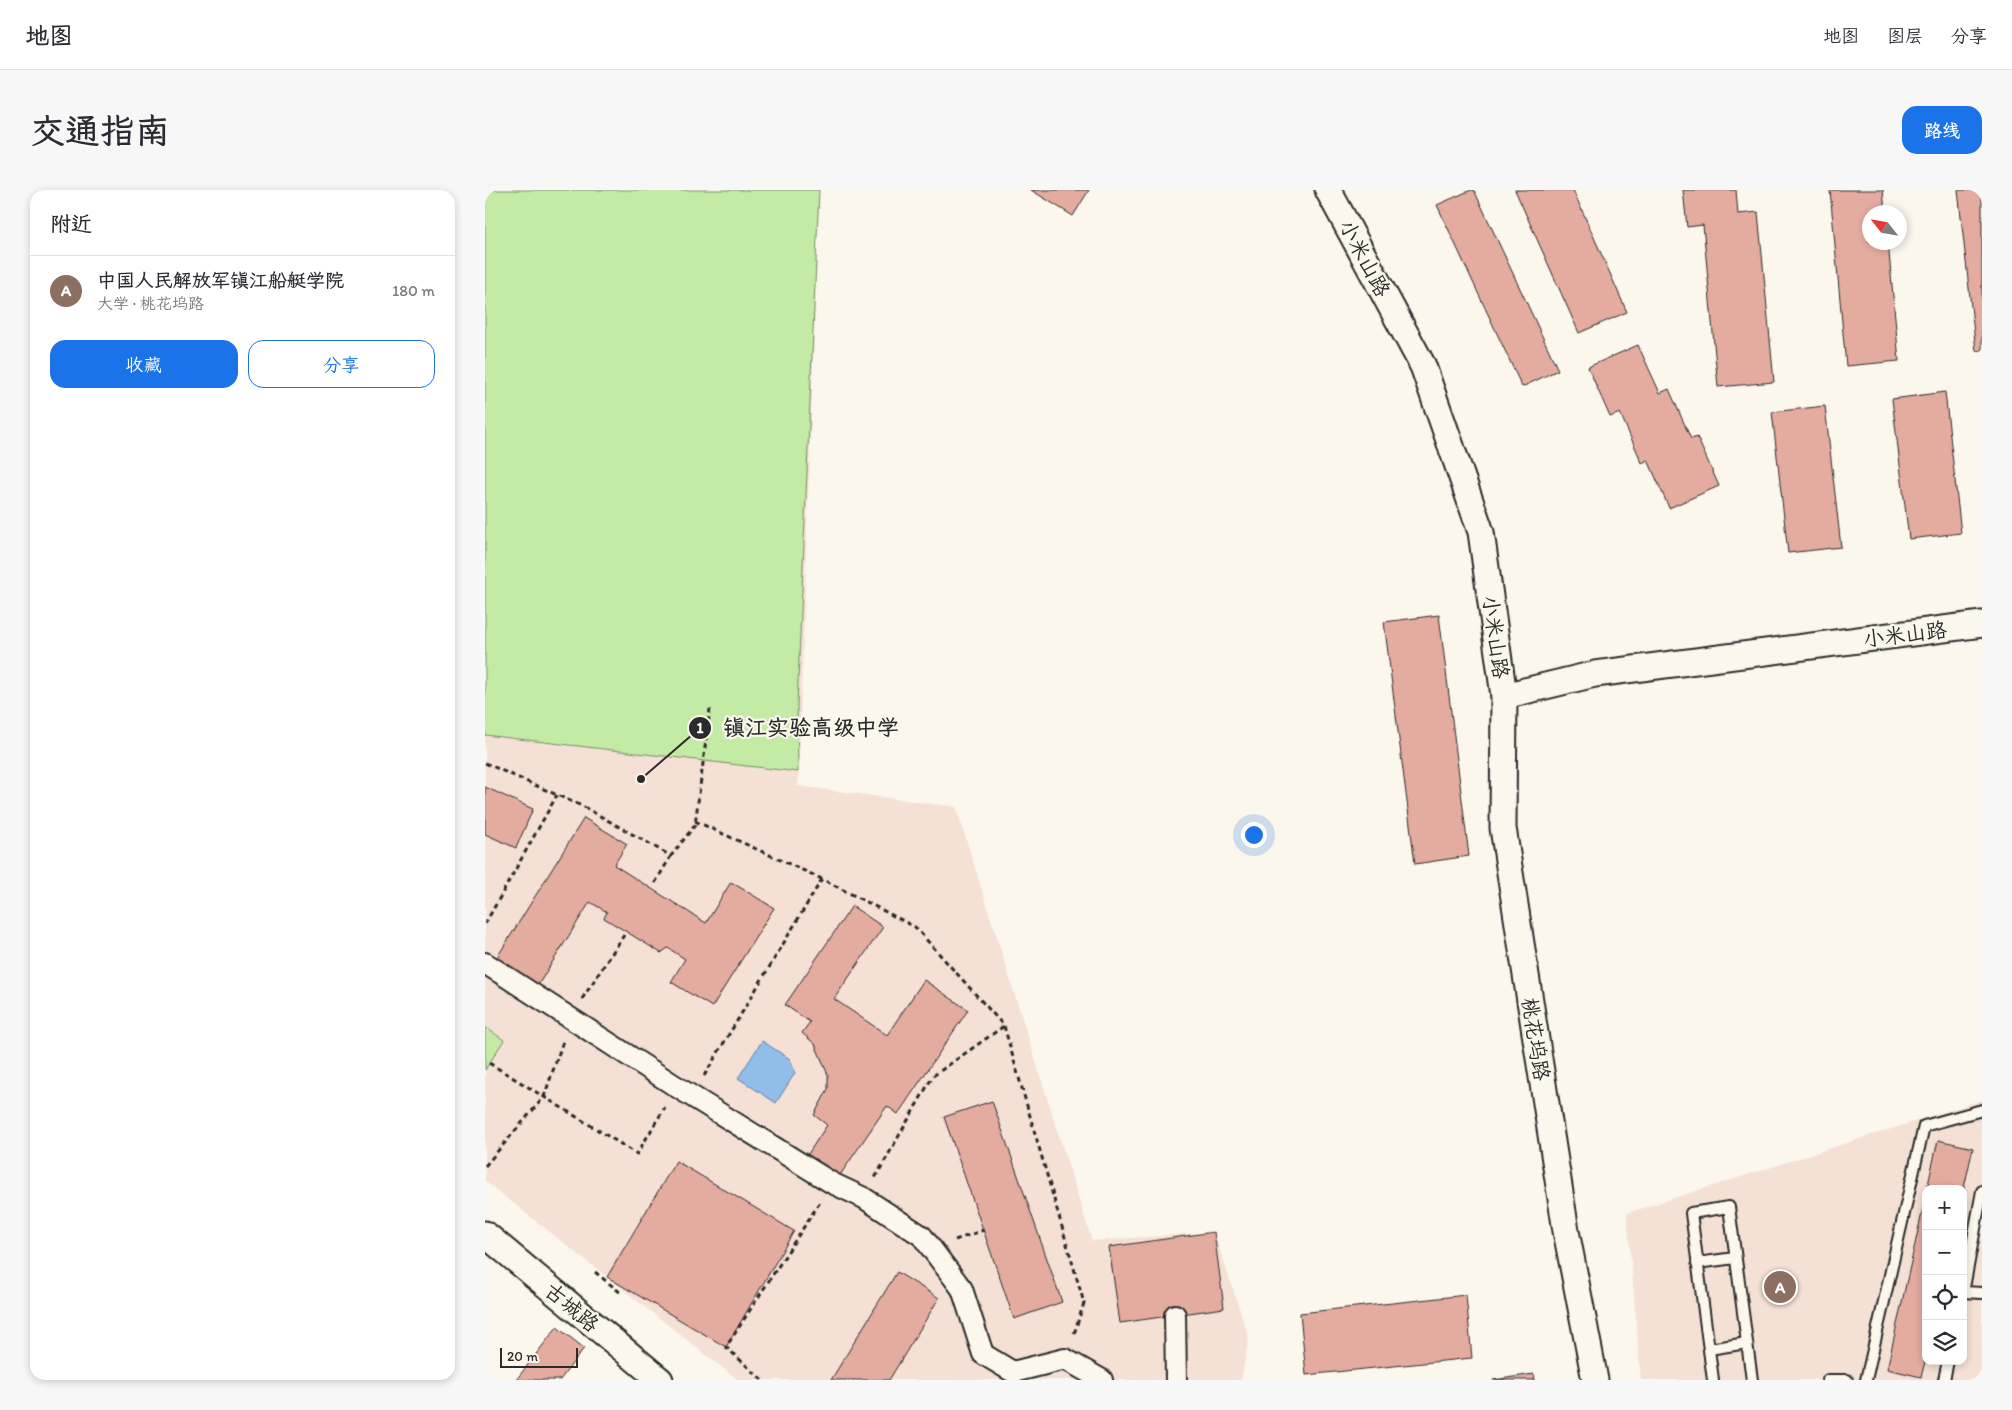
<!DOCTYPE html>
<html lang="zh">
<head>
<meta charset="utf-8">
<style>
	:root { --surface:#fff; --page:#f7f7f7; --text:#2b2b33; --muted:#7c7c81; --line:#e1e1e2; --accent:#1a73e8 }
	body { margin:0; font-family:Itim,"LXGW WenKai TC",sans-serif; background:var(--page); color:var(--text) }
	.controls { position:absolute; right:15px; bottom:15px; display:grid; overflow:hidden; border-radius:10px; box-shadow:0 2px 8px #0003 }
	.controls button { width:45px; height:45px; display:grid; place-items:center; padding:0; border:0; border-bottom:1px solid var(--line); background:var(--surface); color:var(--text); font:25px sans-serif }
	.compass { position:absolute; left:1377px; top:15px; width:45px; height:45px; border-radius:50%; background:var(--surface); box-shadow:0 2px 8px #0003; rotate:301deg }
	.scale { position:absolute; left:15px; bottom:12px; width:78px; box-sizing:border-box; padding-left:5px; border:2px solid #2b2b2b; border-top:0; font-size:14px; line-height:18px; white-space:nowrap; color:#2b2b2b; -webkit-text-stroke:4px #fbf7ec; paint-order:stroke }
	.you { position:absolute; left:768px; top:644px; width:18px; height:18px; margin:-12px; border:4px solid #fff; border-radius:50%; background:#1a73e8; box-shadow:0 0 0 8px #1a73e833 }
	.badge { display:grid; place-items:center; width:32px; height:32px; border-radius:50%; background:var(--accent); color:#fff; font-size:16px; font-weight:700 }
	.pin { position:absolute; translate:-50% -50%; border:2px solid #fff; box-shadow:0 1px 5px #0006 }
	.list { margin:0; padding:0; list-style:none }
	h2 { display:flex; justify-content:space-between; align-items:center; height:65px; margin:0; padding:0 20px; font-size:21px }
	h2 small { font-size:16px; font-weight:400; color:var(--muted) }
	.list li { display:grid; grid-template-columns:32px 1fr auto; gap:15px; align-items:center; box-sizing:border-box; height:70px; padding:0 20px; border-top:1px solid var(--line) }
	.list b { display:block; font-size:19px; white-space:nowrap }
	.list p { margin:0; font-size:16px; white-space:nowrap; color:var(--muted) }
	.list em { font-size:16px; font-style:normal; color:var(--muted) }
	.actions { display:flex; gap:10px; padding:15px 20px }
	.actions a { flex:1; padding:11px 0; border:1px solid var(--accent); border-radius:15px; text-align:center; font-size:18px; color:var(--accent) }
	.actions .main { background:var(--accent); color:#fff }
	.icon { flex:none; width:28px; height:28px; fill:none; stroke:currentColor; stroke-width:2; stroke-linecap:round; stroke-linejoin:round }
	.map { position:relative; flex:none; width:1497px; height:1190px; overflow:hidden; border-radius:15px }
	header { display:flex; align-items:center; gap:30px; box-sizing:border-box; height:70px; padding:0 25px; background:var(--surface); border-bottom:1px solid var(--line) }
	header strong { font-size:24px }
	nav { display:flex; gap:28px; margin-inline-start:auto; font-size:18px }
	.intro { display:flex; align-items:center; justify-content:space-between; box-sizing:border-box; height:120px; padding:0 30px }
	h1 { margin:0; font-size:35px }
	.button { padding:12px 22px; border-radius:15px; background:var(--accent); color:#fff; font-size:18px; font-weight:700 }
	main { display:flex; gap:30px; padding:0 30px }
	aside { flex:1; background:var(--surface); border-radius:15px; box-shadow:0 2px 8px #0003 }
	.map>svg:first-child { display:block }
	.built { fill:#f4e0d5; fill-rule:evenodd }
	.green { fill:#c3eba6; stroke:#778b68 }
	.water { fill:#90bdea; stroke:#68839e }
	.building { fill:#e4ab9f; stroke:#2b2b2b }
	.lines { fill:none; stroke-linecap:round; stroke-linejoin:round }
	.service-casing { stroke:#2b2b2b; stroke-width:14 }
	.minor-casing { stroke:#2b2b2b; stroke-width:24 }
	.tertiary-casing { stroke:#2b2b2b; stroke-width:29 }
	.path { stroke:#2b2b2b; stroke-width:3; stroke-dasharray:5 4; stroke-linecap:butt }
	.service { stroke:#fbf7ec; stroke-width:10 }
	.minor { stroke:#fbf7ec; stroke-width:20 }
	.tertiary { stroke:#fbf7ec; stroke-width:25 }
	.labels { text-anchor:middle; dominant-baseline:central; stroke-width:4.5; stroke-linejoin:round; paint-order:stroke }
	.street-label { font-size:21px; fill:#2b2b2b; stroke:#fbf7ec }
	.leader { fill:none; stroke:#2b2b2b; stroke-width:2 }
	.callout-dot { fill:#2b2b2b; stroke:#fbf7ec; stroke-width:2 }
	.mark-label { font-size:15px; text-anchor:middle; font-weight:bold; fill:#fff }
	.callout-label { font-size:22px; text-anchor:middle; font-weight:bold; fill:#2b2b2b; stroke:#fbf7ec; stroke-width:4.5; stroke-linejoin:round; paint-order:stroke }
</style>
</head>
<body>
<header>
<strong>地图</strong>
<nav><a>地图</a><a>图层</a><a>分享</a></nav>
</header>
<div class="intro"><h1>交通指南</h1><a class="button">路线</a></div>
<main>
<aside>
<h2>附近<small></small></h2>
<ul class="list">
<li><span class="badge" style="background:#8d6e63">A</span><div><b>中国人民解放军镇江船艇学院</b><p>大学 · 桃花坞路</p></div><em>180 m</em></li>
</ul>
<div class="actions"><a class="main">收藏</a><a>分享</a></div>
</aside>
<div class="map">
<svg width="1497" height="1190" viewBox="0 0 1497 1190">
	<rect width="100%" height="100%" fill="#fbf7ec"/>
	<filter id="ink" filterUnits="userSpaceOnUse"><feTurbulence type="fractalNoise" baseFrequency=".02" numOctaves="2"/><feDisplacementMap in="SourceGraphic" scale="10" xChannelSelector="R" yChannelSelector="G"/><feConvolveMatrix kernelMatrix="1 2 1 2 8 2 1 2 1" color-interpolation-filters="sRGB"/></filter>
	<g filter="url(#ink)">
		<g class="built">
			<polygon points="0,0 334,0 313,596 471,617 607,1051 729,1042 764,1148 756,1190 253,1190 0,991"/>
			<path d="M1497 910V1190H1156L1142 1023ZM1441 999H1478V1171H1441Z"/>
		</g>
		<g class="green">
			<polygon points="0,0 334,0 312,516 313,582 0,545"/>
			<polygon points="0,837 19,850 0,880"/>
		</g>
		<polygon class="water" points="277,851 305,869 310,883 291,913 253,888"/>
		<g class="building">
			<polygon points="546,0 604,0 588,26"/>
			<polygon points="986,0 989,0 1073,180 1037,197 952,15"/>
			<polygon points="1030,0 1088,0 1142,122 1094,143"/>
			<polygon points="1198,0 1251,0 1253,24 1273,22 1289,192 1233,197 1218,35 1202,37"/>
			<polygon points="1345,0 1398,0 1400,22 1384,22 1384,52 1403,52 1414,171 1361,176"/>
			<polygon points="1473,0 1497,0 1497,160 1491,161"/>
			<polygon points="1153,155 1175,203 1184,199 1206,249 1212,247 1234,296 1184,318 1163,270 1157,273 1135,223 1125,227 1103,177"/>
			<polygon points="1460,202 1476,343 1424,349 1407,209"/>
			<polygon points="1340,216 1356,357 1303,363 1287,222"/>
			<polygon points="954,425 984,666 930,674 899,432"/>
			<polygon points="0,597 48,619 31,658 0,644"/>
			<polygon points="99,628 142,654 129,675 221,733 246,692 289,718 227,817 186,792 200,769 183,758 176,763 119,728 122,722 105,712 48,803 6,777"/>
			<polygon points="367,716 398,737 349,809 402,845 439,790 483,820 413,924 402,916 353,988 321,967 342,935 329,925 343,899 343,885 330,854 317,843 325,832 300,815"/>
			<polygon points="507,911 577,1112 529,1129 459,927"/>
			<polygon points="1453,950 1488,958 1478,1002 1478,999 1442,999"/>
			<polygon points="191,971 309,1041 241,1157 122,1087"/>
			<polygon points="1441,1005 1441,1168 1436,1187 1402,1179"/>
			<polygon points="729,1042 739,1118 635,1133 624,1057"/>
			<polygon points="412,1082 454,1108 404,1190 346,1190"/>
			<polygon points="981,1105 987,1168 821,1185 815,1123"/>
			<polygon points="72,1137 99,1158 75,1190 31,1190"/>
			<polygon points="1049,1184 1050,1190 1008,1190"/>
		</g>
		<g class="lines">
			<defs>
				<g id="service">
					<polyline points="1212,1073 1250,1068"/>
					<polyline points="1478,1102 1497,1103"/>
					<polyline points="1478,1103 1497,1001"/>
					<polyline points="1224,1159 1262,1153"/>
					<polyline points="1228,1190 1206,1023 1244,1017 1267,1190"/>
					<polyline points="1343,1190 1362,1190"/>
					<polyline points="1381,1190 1439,936 1497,920"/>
					<polyline points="1459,1190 1463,1171"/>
				</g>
				<g id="minor">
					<polyline points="0,773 192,897 347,993 379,1008 437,1046 477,1099 498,1164 528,1182 580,1169 617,1190"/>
					<polyline points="690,1125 691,1190"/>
				</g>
				<g id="tertiary">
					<polyline points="843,0 938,176 996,342 1019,506 1018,638 1081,1041 1110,1190"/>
					<polyline points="1019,506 1110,484 1497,434"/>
					<polyline points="0,1044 175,1190"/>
				</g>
			</defs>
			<use href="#service" class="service-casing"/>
			<use href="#minor" class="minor-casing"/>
			<use href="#tertiary" class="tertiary-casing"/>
			<g class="path">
				<polyline points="0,573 99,617 186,666 210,635 225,519"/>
				<polyline points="210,631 337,689 430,737 519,836 448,886 390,988"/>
				<polyline points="170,693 186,666"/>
				<polyline points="0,734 72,605"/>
				<polyline points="97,809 139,745"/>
				<polyline points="519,836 599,1113 588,1147"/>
				<polyline points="4,873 152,964 180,917"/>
				<polyline points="219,886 337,689"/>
				<polyline points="0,976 59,907 78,851"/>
				<polyline points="470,1050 499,1040"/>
				<polyline points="110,1082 136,1103"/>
				<polyline points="277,1190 241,1157 335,1012"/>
			</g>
			<use href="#service" class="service"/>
			<use href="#minor" class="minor"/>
			<use href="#tertiary" class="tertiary"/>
		</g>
	</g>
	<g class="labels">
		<g class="street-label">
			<text transform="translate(880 68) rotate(62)">小米山路</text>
			<text transform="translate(1420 444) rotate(-7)">小米山路</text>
			<text transform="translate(1011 447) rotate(82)">小米山路</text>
			<text transform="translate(1051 849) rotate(81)">桃花坞路</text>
			<text transform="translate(87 1117) rotate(40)">古城路</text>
		</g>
	</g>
	<path class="leader" d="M156 589L215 538"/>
	<g class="callout-dot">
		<circle cx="156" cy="589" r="5"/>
		<circle cx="215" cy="538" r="12"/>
	</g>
	<g class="mark-label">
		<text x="215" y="543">1</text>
	</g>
	<g class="callout-label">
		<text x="326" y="545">镇江实验高级中学</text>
	</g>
</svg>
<div class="controls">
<button>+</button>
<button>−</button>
<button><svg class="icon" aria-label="locate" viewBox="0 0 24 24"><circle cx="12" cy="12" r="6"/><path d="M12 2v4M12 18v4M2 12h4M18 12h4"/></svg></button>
<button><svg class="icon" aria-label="layers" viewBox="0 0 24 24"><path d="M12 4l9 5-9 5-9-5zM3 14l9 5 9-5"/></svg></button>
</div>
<svg class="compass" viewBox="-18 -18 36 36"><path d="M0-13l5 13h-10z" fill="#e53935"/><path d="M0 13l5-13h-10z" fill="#7c7c81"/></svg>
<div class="scale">20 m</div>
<div class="you"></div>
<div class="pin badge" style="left:1295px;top:1097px;background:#8d6e63">A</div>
</div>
</main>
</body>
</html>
